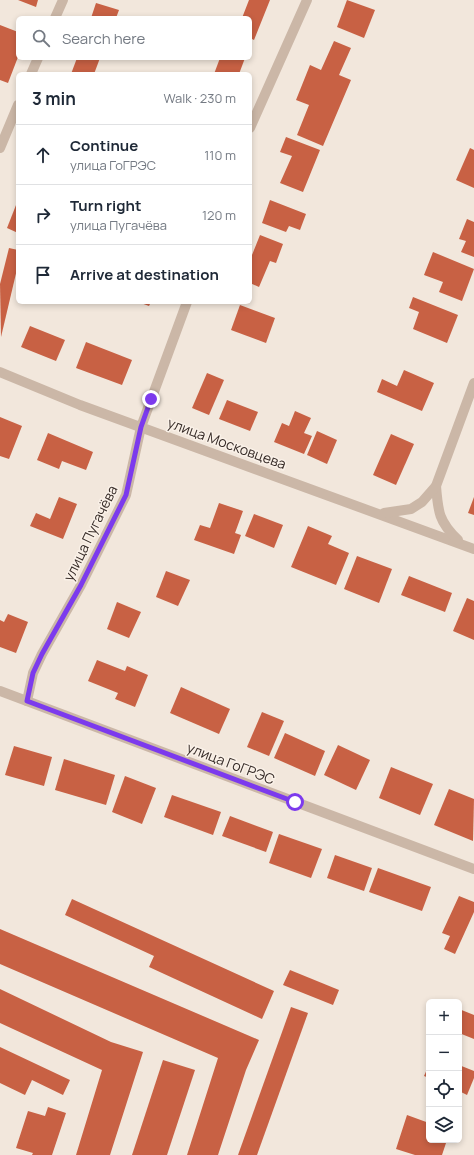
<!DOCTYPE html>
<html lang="en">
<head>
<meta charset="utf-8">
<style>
	:root { --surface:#fff; --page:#f6f6f7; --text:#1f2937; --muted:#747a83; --line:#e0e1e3 }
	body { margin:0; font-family:Manrope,sans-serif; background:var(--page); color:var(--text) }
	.controls { position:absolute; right:12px; bottom:12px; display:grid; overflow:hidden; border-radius:6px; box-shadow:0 2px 6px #0003 }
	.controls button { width:36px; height:36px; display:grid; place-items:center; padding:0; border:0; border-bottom:1px solid var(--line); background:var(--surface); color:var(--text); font:20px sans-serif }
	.stop { position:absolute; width:12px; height:12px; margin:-9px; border:3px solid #7c3aed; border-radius:50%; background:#fff }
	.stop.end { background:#7c3aed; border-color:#fff; box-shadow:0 1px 4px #0008 }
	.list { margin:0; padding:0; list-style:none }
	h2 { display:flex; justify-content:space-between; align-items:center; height:52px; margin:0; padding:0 16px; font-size:17px }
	h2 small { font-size:13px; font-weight:400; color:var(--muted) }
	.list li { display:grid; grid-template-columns:26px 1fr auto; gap:12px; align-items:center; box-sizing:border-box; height:60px; padding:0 16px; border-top:1px solid var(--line) }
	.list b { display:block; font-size:15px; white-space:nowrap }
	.list p { margin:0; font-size:13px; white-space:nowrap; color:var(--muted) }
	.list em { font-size:13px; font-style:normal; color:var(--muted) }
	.icon { flex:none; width:22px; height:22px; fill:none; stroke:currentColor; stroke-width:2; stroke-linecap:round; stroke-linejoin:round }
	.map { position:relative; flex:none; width:474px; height:1155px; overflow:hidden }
	.search { position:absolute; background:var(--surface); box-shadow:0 2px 6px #0003; left:16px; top:16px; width:236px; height:44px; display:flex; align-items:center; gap:10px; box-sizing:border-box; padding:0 14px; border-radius:6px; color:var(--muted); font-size:15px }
	.panel { position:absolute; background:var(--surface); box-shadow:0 2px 6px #0003; left:16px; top:72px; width:236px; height:232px; border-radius:6px }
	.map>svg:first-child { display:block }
	.building { fill:#c86144 }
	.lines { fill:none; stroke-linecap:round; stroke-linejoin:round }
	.minor { stroke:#cbb7a7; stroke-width:10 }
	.route { stroke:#7c3aed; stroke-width:5 }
	.labels { text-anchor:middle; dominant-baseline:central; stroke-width:3; stroke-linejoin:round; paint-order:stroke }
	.street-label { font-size:14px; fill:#372c28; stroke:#faf1e8 }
</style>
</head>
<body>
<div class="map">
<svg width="474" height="1155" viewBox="0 0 474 1155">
	<rect width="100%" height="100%" fill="#f2e7dc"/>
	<g class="building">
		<polygon points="18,0 38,0 36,7"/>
		<polygon points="249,0 270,0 254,40 250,38 250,18 242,18"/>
		<polygon points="347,0 375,10 364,38 337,27"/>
		<polygon points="96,3 119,10 116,18 91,18"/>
		<polygon points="0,25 18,32 18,57 8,83 0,80"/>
		<polygon points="334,41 351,48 339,75 351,80 323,146 297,135 309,105 296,100 310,65 321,70"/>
		<polygon points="77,58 100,58 94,74 71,74"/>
		<polygon points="220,58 245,58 239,74 214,74"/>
		<polygon points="286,137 320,150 303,192 280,183 292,156 280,152"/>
		<polygon points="470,148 474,150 474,188 456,180"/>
		<polygon points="18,200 18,233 7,228"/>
		<polygon points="270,200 306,214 300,230 289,226 286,232 262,223"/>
		<polygon points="467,219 474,222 474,257 461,252 466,241 459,239"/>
		<polygon points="260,235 283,244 276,263 270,261 259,287 250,283 250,260"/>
		<polygon points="9,248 18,250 18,265 1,337 0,284"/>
		<polygon points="433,252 474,269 462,301 439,292 443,282 424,275"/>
		<polygon points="413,297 458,315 447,343 413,329 419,312 409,308"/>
		<polygon points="138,302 151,302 149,306"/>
		<polygon points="240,305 275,318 266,343 231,330"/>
		<polygon points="30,326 65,340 56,361 21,347"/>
		<polygon points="86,342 132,360 122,385 76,368"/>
		<polygon points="404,370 434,383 422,411 377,392 382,379 397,386"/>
		<polygon points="207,373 224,380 209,415 192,408"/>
		<polygon points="227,400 258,412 250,431 219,419"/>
		<polygon points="295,411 311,418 304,433 312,436 304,454 274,442 282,423 289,426"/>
		<polygon points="0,417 22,426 9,459 0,456"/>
		<polygon points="317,431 337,440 327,464 307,455"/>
		<polygon points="48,433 93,452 86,470 62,461 59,469 37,460"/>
		<polygon points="391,434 414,444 396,485 373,475"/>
		<polygon points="59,497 77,504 63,539 30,526 36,513 50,519"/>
		<polygon points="474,497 474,515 468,513"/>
		<polygon points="219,503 243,511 235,533 241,535 234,554 194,540 200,525 210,528"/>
		<polygon points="254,514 283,525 274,548 245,536"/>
		<polygon points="308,526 332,536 328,544 349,553 336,585 291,567"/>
		<polygon points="357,556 392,569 379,603 344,589"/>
		<polygon points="166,571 190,580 178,606 156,597"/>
		<polygon points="409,576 452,593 445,612 401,595"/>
		<polygon points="467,598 474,601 474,640 453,631"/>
		<polygon points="117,602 141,612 129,638 107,629"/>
		<polygon points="8,614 28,622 16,653 0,647 0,620 4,622"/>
		<polygon points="97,660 125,671 127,666 148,675 135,707 115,699 118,693 88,681"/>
		<polygon points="181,687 230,709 219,734 170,713"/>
		<polygon points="262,712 284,721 269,756 247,747"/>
		<polygon points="285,733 325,751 315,776 274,758"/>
		<polygon points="338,745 370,760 356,790 324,775"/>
		<polygon points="14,746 52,757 44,786 5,775"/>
		<polygon points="64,759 115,775 106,805 55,790"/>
		<polygon points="391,767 433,784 420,815 379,798"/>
		<polygon points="125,776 156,788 142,824 112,812"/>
		<polygon points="449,789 474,799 473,841 434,825"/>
		<polygon points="172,795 221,812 213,835 164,817"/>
		<polygon points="230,816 273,832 266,852 222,836"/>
		<polygon points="279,834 322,849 311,878 269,863"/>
		<polygon points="335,855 372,868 364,891 327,878"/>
		<polygon points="378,868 431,887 422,911 369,892"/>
		<polygon points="459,896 474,902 474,912 455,954 444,949 450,936 442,933"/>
		<polygon points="72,899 274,991 262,1019 149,967 154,956 65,915"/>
		<polygon points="0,929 259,1040 246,1070 218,1155 187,1155 218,1058 0,964"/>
		<polygon points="290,970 339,990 333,1005 283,985"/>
		<polygon points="0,989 111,1042 143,1052 110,1155 76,1155 102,1070 0,1023"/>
		<polygon points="291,1007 308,1013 257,1155 238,1155"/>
		<polygon points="459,1009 474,1015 474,1039 459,1033"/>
		<polygon points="0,1047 70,1080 63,1095 32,1080 25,1095 0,1083"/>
		<polygon points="163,1060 195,1070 167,1155 132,1155"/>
		<polygon points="429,1065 429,1078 424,1076"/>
		<polygon points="459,1065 474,1071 474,1078 467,1095 459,1091"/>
		<polygon points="48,1107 66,1113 52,1155 32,1155 33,1153 16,1148 28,1111 45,1116"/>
		<polygon points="407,1115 429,1123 429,1140 447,1140 442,1155 415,1155 396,1149"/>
	</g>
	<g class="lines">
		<g class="minor">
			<polyline points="55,18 63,0"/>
			<polyline points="31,74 38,58"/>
			<polyline points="250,128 307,0"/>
			<polyline points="0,148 18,105"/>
			<polyline points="0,372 80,405 474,549"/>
			<path d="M436 486C438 512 439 522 458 540"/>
			<polyline points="384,513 411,509 422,502 436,486 474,383"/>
			<polyline points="0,691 474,869"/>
			<polyline points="27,701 33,673 42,654 81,585 126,495 141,427 187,302"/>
		</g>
	</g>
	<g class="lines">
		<polyline class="route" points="151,399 141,427 126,495 81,585 42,654 33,673 27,701 295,802"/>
	</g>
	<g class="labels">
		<g class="street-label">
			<text transform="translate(227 443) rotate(20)">улица Московцева</text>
			<text transform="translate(90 533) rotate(-64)">улица Пугачёва</text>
			<text transform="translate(231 763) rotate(21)">улица ГоГРЭС</text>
		</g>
	</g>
</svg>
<div class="controls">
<button>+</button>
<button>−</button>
<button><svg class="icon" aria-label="locate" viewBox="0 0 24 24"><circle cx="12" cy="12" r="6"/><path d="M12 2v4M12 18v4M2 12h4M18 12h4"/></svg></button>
<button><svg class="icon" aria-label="layers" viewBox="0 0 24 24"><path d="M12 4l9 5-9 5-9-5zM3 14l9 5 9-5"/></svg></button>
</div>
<div class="stop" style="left:295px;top:802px"></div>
<div class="stop end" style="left:151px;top:399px"></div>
<div class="search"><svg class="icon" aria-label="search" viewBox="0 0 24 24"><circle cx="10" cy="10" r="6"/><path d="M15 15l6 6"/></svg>Search here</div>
<section class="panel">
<h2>3 min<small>Walk · 230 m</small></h2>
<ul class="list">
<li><svg class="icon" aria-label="ahead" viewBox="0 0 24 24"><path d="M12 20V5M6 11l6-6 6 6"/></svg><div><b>Continue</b><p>улица ГоГРЭС</p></div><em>110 m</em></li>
<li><svg class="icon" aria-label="right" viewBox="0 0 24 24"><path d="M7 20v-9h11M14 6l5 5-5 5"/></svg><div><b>Turn right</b><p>улица Пугачёва</p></div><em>120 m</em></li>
<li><svg class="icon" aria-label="arrive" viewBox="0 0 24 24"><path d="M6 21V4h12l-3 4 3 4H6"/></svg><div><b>Arrive at destination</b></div></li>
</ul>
</section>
</div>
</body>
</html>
